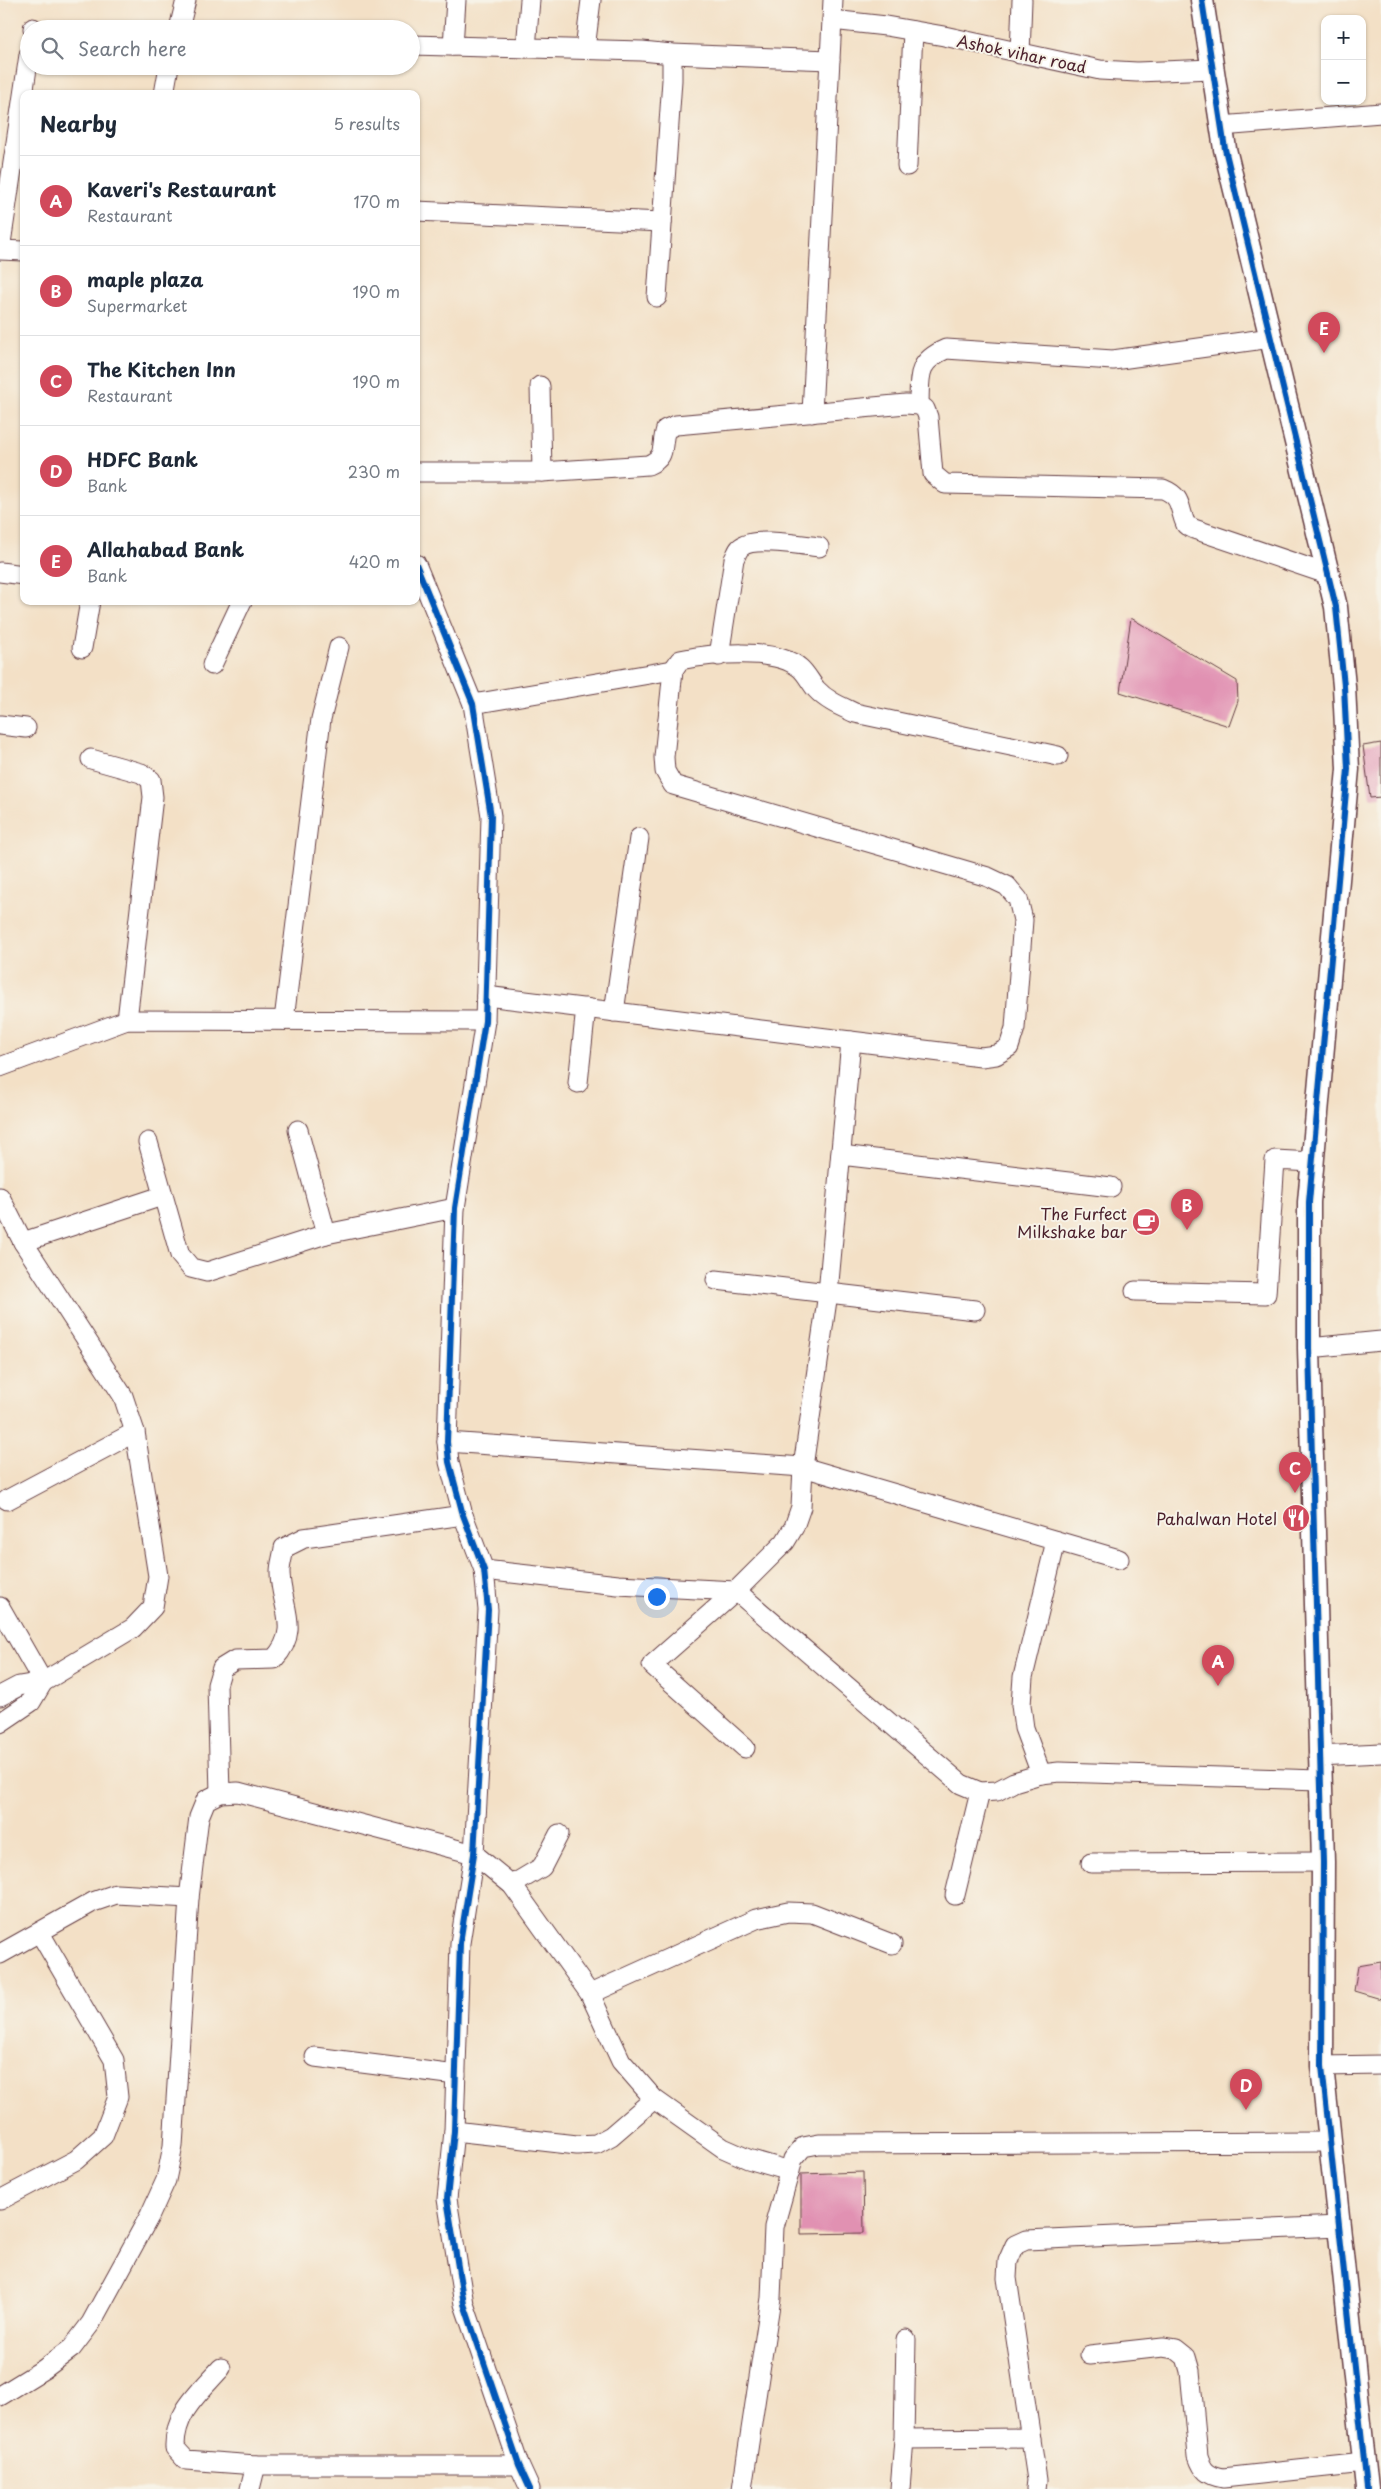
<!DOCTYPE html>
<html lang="en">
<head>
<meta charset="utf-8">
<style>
	:root { --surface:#fff; --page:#f2f2f3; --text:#1f2937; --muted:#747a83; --line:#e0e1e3; --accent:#d1495b }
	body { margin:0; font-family:"Playpen Sans",sans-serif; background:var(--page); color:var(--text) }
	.controls { position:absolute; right:15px; top:15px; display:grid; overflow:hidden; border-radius:10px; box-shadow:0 1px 4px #0004 }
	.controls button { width:45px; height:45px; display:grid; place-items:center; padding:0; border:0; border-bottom:1px solid var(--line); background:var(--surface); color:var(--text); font:25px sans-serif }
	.you { position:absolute; left:656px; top:1596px; width:18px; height:18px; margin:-12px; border:4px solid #fff; border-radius:50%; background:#1a73e8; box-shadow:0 0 0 8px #1a73e833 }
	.badge { display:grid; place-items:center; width:32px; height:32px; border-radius:50%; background:var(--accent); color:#fff; font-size:16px; font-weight:700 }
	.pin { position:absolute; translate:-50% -41px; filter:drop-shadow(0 1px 2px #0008) }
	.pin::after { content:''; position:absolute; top:26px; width:18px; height:15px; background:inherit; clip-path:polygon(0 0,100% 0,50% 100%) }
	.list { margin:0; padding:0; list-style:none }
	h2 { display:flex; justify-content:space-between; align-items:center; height:65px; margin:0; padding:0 20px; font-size:21px }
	h2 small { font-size:16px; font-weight:400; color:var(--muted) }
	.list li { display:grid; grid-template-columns:32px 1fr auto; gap:15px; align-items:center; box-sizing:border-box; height:90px; padding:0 20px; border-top:1px solid var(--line) }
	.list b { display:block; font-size:19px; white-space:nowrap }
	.list p { margin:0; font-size:16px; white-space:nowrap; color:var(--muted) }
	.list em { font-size:16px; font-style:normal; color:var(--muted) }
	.icon { flex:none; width:28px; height:28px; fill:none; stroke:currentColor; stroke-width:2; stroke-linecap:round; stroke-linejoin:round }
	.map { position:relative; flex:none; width:1381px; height:2489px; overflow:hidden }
	.search { position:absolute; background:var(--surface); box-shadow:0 1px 4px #0004; left:20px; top:20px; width:400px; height:55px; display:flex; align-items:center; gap:12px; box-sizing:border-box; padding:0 18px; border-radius:28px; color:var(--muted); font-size:19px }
	.panel { position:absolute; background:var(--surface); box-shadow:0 1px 4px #0004; left:20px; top:90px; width:400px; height:515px; border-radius:10px }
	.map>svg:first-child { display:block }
	.building { fill:#e191b2 }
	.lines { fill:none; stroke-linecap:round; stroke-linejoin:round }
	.minor-casing { stroke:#633c42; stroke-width:21 }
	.tertiary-casing { stroke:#633c42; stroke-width:25 }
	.minor { stroke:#fff; stroke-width:19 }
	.tertiary { stroke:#fff; stroke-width:22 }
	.cycleway-casing { stroke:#f7f3e8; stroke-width:9 }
	.cycleway { stroke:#0057b8; stroke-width:6 }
	.labels { text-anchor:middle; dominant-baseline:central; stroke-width:4; stroke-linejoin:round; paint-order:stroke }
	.street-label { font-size:16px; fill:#4a1f2b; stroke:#f7f3e8 }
	.poi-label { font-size:16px; fill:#4a1f2b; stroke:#f7f3e8; text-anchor:end }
</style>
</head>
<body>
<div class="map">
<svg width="1381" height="2489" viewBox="0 0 1381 2489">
	<rect width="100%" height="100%" fill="#f7f3e8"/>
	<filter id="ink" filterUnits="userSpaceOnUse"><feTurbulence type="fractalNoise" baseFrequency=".02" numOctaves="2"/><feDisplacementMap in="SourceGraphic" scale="10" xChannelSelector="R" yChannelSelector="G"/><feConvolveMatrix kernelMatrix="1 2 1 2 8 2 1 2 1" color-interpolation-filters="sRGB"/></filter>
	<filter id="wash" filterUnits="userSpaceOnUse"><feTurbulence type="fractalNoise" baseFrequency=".0096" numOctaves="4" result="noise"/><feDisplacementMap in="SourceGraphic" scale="20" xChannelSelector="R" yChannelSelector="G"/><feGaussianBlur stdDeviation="1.12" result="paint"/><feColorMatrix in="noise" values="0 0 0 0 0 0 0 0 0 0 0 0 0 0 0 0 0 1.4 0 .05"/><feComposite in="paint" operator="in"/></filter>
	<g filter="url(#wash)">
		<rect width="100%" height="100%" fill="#f3e0c6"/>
		<g id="blocks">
			<g class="building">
				<polygon points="1131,618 1237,681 1238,701 1229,726 1120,692"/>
				<polygon points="1381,743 1381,797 1370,798 1363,746"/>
				<polygon points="1381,1962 1381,1999 1354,1991 1358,1966"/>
				<polygon points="863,2172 864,2233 801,2234 801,2174"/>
			</g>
		</g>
	</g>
	<g filter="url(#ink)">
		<use href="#blocks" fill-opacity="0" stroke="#633c42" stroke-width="1"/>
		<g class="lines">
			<defs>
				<g id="minor">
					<polyline points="832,20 886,26 944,36 1100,70 1137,72 1212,69"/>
					<polyline points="33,29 33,28"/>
					<polyline points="179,29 186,0"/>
					<polyline points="411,45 642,51 672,54 672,80 657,297"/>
					<polyline points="453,46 456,0"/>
					<polyline points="526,48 530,0"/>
					<polyline points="585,49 591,0"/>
					<polyline points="672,54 830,60"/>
					<polyline points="1020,54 1022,0"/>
					<polyline points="164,94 169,66"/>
					<polyline points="1221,126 1381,113"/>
					<polyline points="907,166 913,31"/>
					<polyline points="416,211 662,222"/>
					<polyline points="24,251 0,250 29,55"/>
					<polyline points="540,386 542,472"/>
					<path d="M919 405C920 376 916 362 946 349L1113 360 1271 338"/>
					<polyline points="812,413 833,0"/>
					<path d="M416 472H542L648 465C668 456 660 447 666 429L676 425 906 404 919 405 925 409 928 417 933 474 945 484 1163 489C1183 497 1178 507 1186 525L1194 529 1327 574"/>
					<polyline points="416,564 473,704 491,816 485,1021 455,1208 447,1442 449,1462 463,1515 484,1570 488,1610 474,1854 460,1943 454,2131 447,2199 464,2304 519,2465 530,2489"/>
					<polyline points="0,572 24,575"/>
					<polyline points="82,648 90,601"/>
					<path d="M719 656 734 559C736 556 737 551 740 548 751 536 802 545 819 547"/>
					<polyline points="212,665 242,601"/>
					<polyline points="473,704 673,670"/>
					<polyline points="0,725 26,728"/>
					<polyline points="91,759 141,773 151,780 153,797 127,1020"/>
					<path d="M486 996 981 1057 996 1055 1009 1047 1015 1028 1023 920 1018 899 1007 886 988 877 673 785 665 771 664 757 673 670 680 660C711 654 775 647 800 668 806 673 811 683 816 689 827 701 840 706 855 713L1058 756"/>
					<polyline points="614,1012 639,838"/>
					<polyline points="284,1020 321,719 339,647"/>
					<polyline points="0,1067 127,1020 485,1021"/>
					<polyline points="578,1083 586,1008"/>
					<polyline points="298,1130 326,1234"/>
					<polyline points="148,1142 180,1255 191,1268 207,1272 326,1234 455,1208"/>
					<polyline points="841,1155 1111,1187"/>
					<polyline points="0,1197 23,1242 123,1396 135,1432 158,1576 153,1607 133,1628 43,1682 19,1686 0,1696"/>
					<polyline points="23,1242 162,1196"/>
					<polyline points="716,1280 975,1310"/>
					<polyline points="1135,1291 1266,1294 1275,1160 1312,1162"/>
					<polyline points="1309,1348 1381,1341"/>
					<polyline points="447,1442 803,1467 1119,1559"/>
					<polyline points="7,1500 135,1432"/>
					<polyline points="484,1570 618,1585 736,1591 961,1784 980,1792 997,1791 1014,1782 1041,1774 1059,1772 1319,1780"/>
					<polyline points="0,1607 43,1682"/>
					<polyline points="0,1723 31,1702 43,1682"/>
					<polyline points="745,1748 652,1665 736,1591 785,1542 794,1527 801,1507 803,1467 828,1293 851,1041"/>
					<polyline points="1318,1756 1381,1753"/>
					<polyline points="1041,1774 1024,1728 1021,1705 1023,1677 1056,1541"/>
					<path d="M220 1793 217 1685 222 1668 235 1660 274 1659C302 1629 280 1605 280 1572 280 1564 283 1556 284 1548L304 1538 463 1515"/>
					<polyline points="1091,1863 1323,1862"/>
					<polyline points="512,1885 542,1867 559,1834"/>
					<polyline points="955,1895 980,1792"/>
					<polyline points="0,1954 93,1902 116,1894 189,1898"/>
					<polyline points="590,1994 756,1919 788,1912 812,1913 892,1944"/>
					<polyline points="315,2057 456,2075"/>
					<polyline points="1322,2066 1381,2065"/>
					<polyline points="454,2131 577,2145 596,2144 611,2136 654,2099"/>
					<polyline points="0,2200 76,2160 103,2136 118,2097 114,2060 40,1933"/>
					<path d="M1090 2355 1163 2347 1176 2349 1186 2357 1190 2371 1198 2456C1203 2471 1208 2475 1223 2478L1364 2463"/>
					<path d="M221 2368C199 2393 174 2413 175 2448L186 2460 256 2465H519"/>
					<polyline points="0,2396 44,2369 72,2348 91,2323 150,2215 166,2180 173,2146 189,1898 199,1817 206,1800 220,1793 238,1792 474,1854 512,1885 590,1994 621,2061 654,2099 723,2148 748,2159 790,2171"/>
					<polyline points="904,2439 1031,2438"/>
					<polyline points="250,2489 256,2465"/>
					<polyline points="742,2489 771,2298 774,2227 793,2159 803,2147 819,2144 1330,2142"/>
					<polyline points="900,2489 904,2439 906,2339"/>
					<polyline points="1036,2489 1037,2480 1007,2278 1008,2261 1015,2245 1026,2240 1339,2226"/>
				</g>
				<polyline id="tertiary" points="1202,0 1225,149 1336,607 1344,686 1348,769 1309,1202 1309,1348 1323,1862 1322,2066 1367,2489"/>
			</defs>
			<use href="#minor" class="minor-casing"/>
			<use href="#tertiary" class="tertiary-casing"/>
			<use href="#minor" class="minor"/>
			<use href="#tertiary" class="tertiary"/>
			<defs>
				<g id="cycleway">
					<polyline points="1202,0 1225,149 1336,607 1344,686 1348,769 1309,1202 1309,1348 1323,1862 1322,2066 1367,2489"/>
					<polyline points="416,564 473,704 491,816 485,1021 455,1208 447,1442 449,1462 463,1515 484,1570 488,1610 474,1854 460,1943 454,2131 447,2199 464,2304 519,2465 530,2489"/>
				</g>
			</defs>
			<use href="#cycleway" class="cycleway-casing"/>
			<use href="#cycleway" class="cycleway"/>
		</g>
	</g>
	<defs>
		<symbol id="cafe-disc" viewBox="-11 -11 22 22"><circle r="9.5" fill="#d1495b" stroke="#f7f3e8"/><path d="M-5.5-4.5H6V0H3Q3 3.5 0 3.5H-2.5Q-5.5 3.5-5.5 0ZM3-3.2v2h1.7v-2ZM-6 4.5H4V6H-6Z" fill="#fff"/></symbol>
		<symbol id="restaurant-disc" viewBox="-11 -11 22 22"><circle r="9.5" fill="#d1495b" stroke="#f7f3e8"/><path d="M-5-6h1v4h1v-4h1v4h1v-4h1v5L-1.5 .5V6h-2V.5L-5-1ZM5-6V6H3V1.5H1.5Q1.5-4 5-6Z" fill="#fff"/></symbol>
	</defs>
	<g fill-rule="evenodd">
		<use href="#cafe-disc" x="1130" y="1206" width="32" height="32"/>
		<use href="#restaurant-disc" x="1280" y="1502" width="32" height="32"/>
	</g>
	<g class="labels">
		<g class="street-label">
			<text transform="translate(1022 53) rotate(12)">Ashok vihar road</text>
		</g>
		<g class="poi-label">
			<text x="1127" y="1213">The Furfect<tspan x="1127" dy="18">Milkshake bar</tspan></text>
			<text x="1277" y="1518">Pahalwan Hotel</text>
		</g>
	</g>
</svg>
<div class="controls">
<button>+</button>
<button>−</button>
</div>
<div class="you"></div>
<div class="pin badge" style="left:1218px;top:1686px">A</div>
<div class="pin badge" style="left:1187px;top:1230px">B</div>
<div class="pin badge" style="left:1295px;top:1493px">C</div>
<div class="pin badge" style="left:1246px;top:2110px">D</div>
<div class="pin badge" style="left:1324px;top:353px">E</div>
<div class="search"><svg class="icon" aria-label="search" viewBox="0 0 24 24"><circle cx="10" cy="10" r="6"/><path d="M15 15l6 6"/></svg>Search here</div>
<section class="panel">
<h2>Nearby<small>5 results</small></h2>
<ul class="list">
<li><span class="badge">A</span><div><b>Kaveri's Restaurant</b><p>Restaurant</p></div><em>170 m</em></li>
<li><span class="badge">B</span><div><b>maple plaza</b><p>Supermarket</p></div><em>190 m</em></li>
<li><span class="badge">C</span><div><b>The Kitchen Inn</b><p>Restaurant</p></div><em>190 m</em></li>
<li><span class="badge">D</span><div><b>HDFC Bank</b><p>Bank</p></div><em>230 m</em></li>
<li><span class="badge">E</span><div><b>Allahabad Bank</b><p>Bank</p></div><em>420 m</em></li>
</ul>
</section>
</div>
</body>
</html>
